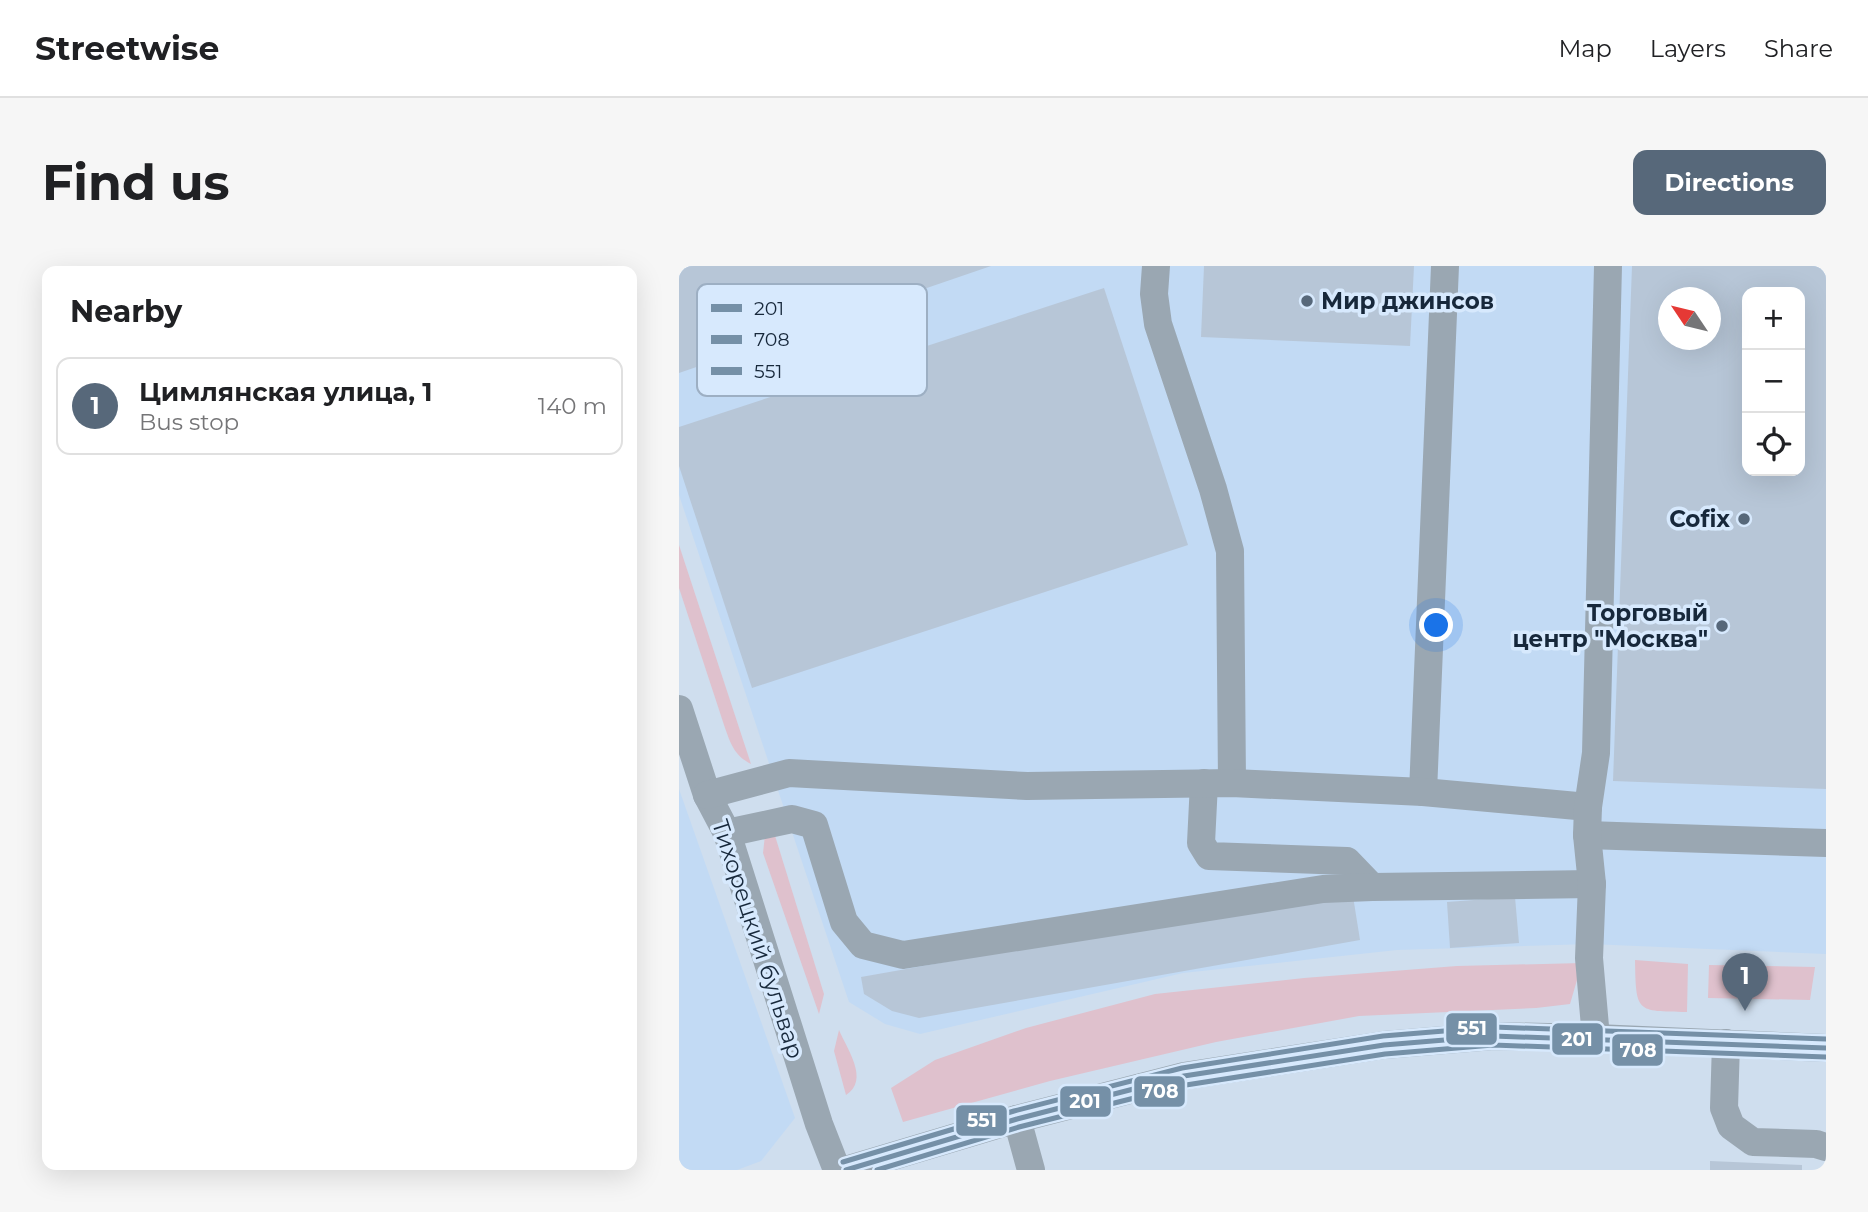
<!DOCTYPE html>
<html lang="en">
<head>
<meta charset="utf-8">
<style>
	:root { --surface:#fff; --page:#f6f6f6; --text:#202124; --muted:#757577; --line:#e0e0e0; --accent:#57687a }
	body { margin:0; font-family:Montserrat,sans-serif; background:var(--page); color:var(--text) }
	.controls { position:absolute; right:21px; top:21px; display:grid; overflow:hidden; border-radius:14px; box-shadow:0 7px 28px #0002 }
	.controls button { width:63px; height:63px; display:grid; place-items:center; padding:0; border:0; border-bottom:2px solid var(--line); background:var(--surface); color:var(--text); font:35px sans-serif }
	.compass { position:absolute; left:979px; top:21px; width:63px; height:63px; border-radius:50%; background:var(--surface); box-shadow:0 7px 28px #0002; rotate:305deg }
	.you { position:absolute; left:758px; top:360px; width:24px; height:24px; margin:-18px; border:5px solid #fff; border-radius:50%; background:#1a73e8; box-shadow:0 0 0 10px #1a73e833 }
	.badge { display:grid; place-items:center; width:46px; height:46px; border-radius:50%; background:var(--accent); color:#fff; font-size:23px; font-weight:700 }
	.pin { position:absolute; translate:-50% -58px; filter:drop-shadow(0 2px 4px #0008) }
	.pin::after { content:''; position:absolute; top:37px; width:24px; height:21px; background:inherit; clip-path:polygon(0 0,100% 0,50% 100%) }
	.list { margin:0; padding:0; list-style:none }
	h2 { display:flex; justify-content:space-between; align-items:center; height:91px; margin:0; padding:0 28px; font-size:30px }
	h2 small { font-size:23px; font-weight:400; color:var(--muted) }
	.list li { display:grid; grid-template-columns:46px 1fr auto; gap:21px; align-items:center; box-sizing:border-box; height:98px; margin:0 14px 14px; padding:0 14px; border:2px solid var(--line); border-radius:14px }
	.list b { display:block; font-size:26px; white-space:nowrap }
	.list p { margin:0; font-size:23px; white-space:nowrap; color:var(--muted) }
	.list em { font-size:23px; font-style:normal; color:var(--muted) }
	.icon { flex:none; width:38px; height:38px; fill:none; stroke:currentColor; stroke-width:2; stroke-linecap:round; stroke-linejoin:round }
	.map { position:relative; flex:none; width:1147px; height:904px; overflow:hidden; border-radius:14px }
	header { display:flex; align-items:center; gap:42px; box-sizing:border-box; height:98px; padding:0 35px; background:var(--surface); border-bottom:2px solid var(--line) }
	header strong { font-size:33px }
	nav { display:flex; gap:38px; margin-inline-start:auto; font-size:24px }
	.intro { display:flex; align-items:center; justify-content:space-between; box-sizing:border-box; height:168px; padding:0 42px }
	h1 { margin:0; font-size:49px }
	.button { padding:18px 32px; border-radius:14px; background:var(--accent); color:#fff; font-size:24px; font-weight:700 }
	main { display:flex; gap:42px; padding:0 42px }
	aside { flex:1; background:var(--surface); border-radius:14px; box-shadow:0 7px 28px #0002 }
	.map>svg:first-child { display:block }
	.built { fill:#c2daf4; fill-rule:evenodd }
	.green { fill:#dfc1cd }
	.building { fill:#b7c6d7; fill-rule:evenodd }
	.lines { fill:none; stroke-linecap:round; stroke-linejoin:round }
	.minor { stroke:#9aa7b2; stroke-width:28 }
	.bus-1-casing { stroke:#d7e9fd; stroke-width:10 }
	.bus-2-casing { stroke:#d7e9fd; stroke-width:10 }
	.bus-3-casing { stroke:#d7e9fd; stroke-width:10 }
	.bus-1 { stroke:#7590a7; stroke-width:5 }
	.bus-2 { stroke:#7590a7; stroke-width:5 }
	.bus-3 { stroke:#7590a7; stroke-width:5 }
	.poi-dot { fill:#57687a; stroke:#d7e9fd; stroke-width:2.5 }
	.labels { text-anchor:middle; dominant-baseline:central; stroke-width:7; stroke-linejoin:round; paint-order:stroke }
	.poi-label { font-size:23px; font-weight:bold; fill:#17283b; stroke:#d7e9fd; text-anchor:end }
	.street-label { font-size:23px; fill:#17283b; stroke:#d7e9fd }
	.key { fill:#d7e9fd; stroke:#9dafc3; stroke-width:2 }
	.key-label { font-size:19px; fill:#17283b }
	.line-badge { stroke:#d7e9fd; stroke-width:2.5 }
	.badge-label { font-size:19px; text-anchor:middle; font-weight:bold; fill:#fff }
</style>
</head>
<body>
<header>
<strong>Streetwise</strong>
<nav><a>Map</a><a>Layers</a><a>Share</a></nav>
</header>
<div class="intro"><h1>Find us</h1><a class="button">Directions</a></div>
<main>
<aside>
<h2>Nearby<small></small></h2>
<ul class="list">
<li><span class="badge">1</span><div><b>Цимлянская улица, 1</b><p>Bus stop</p></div><em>140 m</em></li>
</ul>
</aside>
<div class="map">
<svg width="1147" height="904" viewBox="0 0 1147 904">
	<rect width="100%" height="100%" fill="#cfdeee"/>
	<g class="built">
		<path d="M0 0H1147V688L910 678 718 684 504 707 241 768 206 758 170 736 0 229ZM1068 26H1121V205H1068ZM989 32H1031V74H989Z"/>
		<polygon points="0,523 116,852 82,895 58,904 0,904"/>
	</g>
	<g class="green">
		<path d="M0 279 72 498C56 490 52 479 46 462L0 322Z"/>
		<polygon points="93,560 145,728 140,748 84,587 86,569"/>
		<path d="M956 694 1009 698 1008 746C957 745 957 747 956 694Z"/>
		<polygon points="903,697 891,738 857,742 680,750 537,776 371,815 224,856 212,822 256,794 347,762 476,728 625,712 778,700"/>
		<polygon points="1030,699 1136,701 1131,734 1029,732"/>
		<path d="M160 764C168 783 191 814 167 829L155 785Z"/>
	</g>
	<g class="building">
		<polygon points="0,0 312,0 0,107"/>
		<polygon points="525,0 735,0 731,80 522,71"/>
		<path d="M953 0H1147V523L934 515ZM1068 26H1121V205H1068ZM989 32H1031V74H989Z"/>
		<polygon points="425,22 509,279 73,422 0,200 0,161"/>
		<polygon points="673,624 681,674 240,752 213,745 185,728 182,711"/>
		<polygon points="836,631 840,677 771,682 768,636"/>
		<polygon points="1031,895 1123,899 1123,904 1031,904"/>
	</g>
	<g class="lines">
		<g class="minor">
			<polyline points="477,0 475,28 479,58 534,223 551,285 553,517"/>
			<polyline points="0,443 28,529 48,567 140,858 158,904"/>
			<polyline points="525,517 522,577 530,590 668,595 693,621"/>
			<polyline points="744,526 766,0"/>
			<polyline points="28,529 110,507 348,520 553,517 744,526 909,541"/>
			<polyline points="48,567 113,553 135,559 165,656 184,679 224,689 644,623 693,621 913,618"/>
			<polyline points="908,569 1147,577"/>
			<polyline points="917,772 910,692 913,618 908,569 909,541 917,487 929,0"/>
			<polyline points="1047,777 1045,842 1052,860 1074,876 1137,878 1147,881"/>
			<polyline points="338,853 352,904"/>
			<polyline points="167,904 338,853 505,810 705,779 814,770 917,772 1147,782"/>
		</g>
		<defs>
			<polyline id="bus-1" points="167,904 338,853 505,810 705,779 814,770 1147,782"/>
			<polyline id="bus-2" points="198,904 340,861 507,819 706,788 814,779 1147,791"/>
			<polyline id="bus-3" points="164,896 335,845 503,802 704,770 814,761 1147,773"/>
		</defs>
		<use href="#bus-1" class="bus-1-casing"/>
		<use href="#bus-2" class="bus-2-casing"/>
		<use href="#bus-3" class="bus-3-casing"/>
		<use href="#bus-1" class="bus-1"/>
		<use href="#bus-2" class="bus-2"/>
		<use href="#bus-3" class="bus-3"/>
	</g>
	<g class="poi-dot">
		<circle cx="628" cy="35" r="7"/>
		<circle cx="1065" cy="253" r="7"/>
		<circle cx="1043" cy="360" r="7"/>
	</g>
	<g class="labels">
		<g class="poi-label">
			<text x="642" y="35" text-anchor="start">Мир джинсов</text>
			<text x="1051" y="253">Cofix</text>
			<text x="1029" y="347">Торговый<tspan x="1029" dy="26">центр "Москва"</tspan></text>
		</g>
		<g class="street-label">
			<text transform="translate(79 673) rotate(72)">Тихорецкий бульвар</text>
		</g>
	</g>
	<rect x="18" y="18" width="230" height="112" rx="10" class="key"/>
	<rect x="32" y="38" width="31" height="8" fill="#7590a7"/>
	<rect x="32" y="69" width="31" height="9" fill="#7590a7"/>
	<rect x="32" y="101" width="31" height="8" fill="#7590a7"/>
	<g class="key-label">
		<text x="75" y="49">201</text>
		<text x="75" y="80">708</text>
		<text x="75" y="112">551</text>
	</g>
	<g class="line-badge">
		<rect x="766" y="746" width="53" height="34" rx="7" fill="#7590a7"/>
		<rect x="872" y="756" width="53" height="34" rx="7" fill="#7590a7"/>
		<rect x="932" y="767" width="53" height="34" rx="7" fill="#7590a7"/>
		<rect x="454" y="809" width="53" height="33" rx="7" fill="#7590a7"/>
		<rect x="380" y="819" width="53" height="33" rx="7" fill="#7590a7"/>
		<rect x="276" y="838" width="53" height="33" rx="7" fill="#7590a7"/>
	</g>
	<g class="badge-label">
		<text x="793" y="769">551</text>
		<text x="898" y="780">201</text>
		<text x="959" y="791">708</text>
		<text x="481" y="832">708</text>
		<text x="406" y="842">201</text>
		<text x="303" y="861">551</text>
	</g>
</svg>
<div class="controls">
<button>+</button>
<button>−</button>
<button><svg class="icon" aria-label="locate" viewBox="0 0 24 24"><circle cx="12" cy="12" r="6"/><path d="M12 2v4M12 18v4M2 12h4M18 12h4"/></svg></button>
</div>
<svg class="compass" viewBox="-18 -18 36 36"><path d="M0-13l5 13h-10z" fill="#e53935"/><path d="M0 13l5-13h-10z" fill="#757577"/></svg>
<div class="you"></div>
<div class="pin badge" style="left:1066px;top:745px">1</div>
</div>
</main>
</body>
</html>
